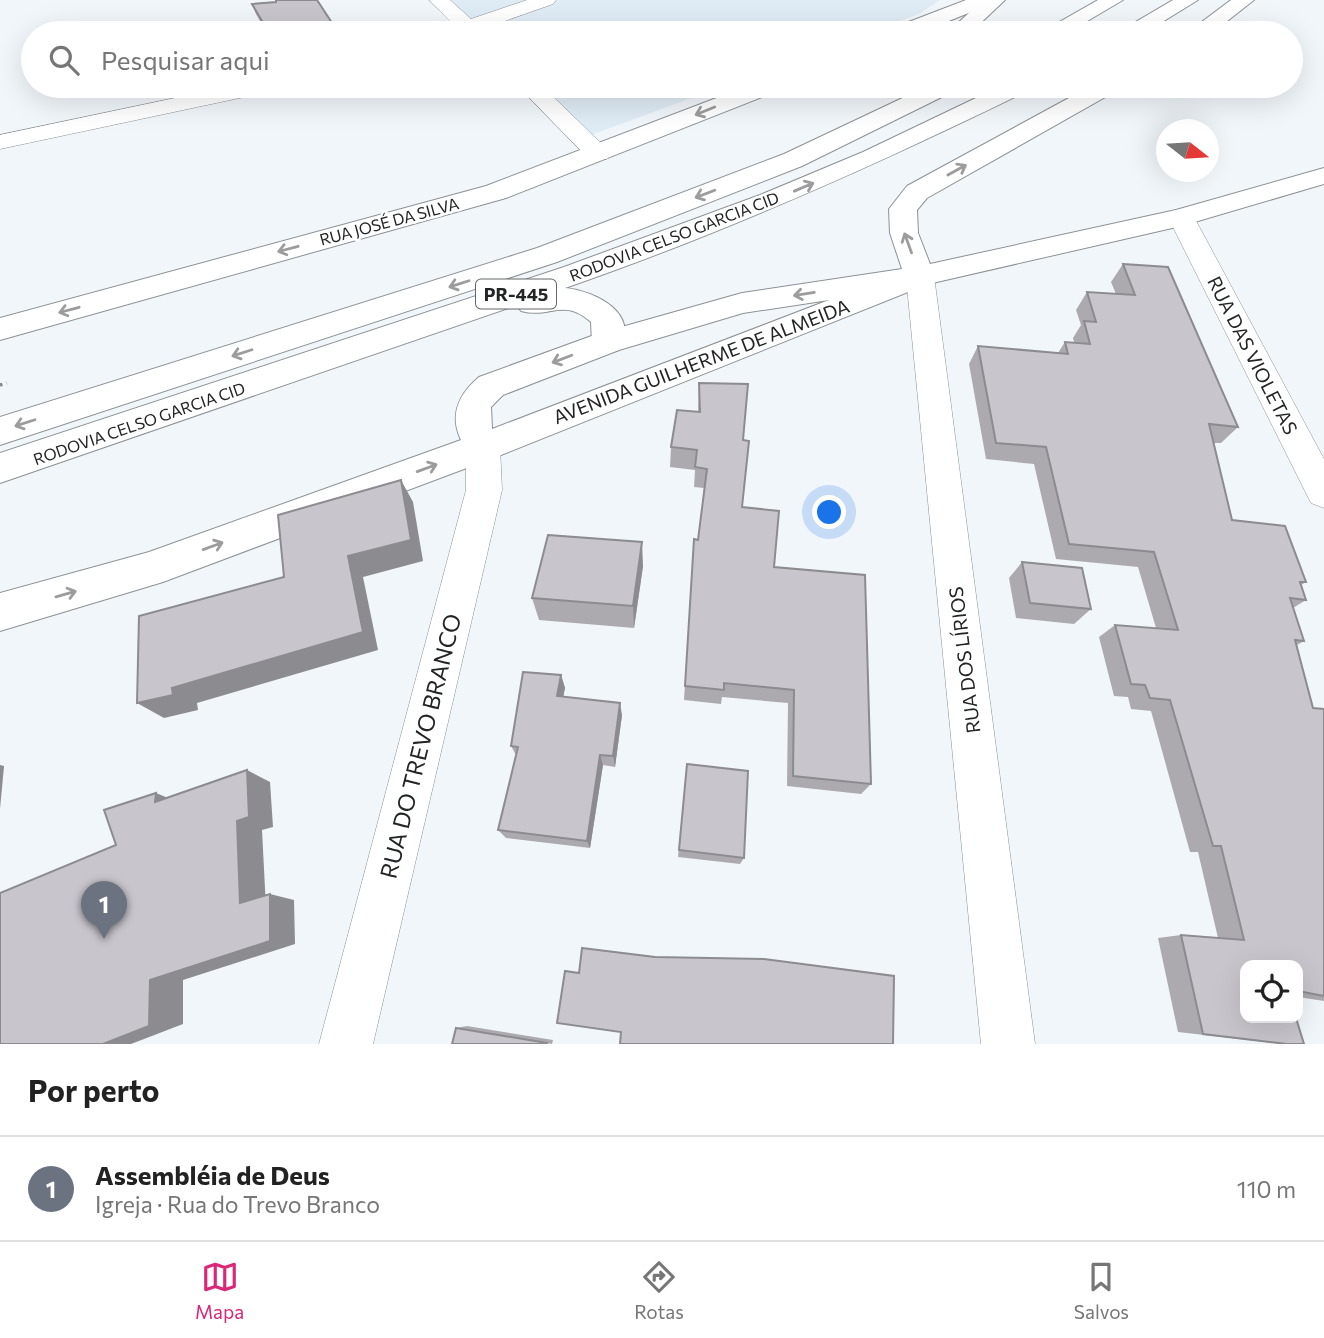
<!DOCTYPE html>
<html lang="pt">
<head>
<meta charset="utf-8">
<style>
	:root { --surface:#fff; --page:#f6f6f6; --text:#222; --muted:#767676; --line:#e0e0e0; --accent:#db2777 }
	body { margin:0; font-family:Commissioner,sans-serif; background:var(--page); color:var(--text) }
	.controls { position:absolute; right:21px; bottom:21px; display:grid; overflow:hidden; border-radius:14px; box-shadow:0 7px 28px #0002 }
	.controls button { width:63px; height:63px; display:grid; place-items:center; padding:0; border:0; border-bottom:2px solid var(--line); background:var(--surface); color:var(--text); font:35px sans-serif }
	.compass { position:absolute; left:1156px; top:119px; width:63px; height:63px; border-radius:50%; background:var(--surface); box-shadow:0 7px 28px #0002; rotate:107deg }
	.you { position:absolute; left:830px; top:513px; width:24px; height:24px; margin:-18px; border:5px solid #fff; border-radius:50%; background:#1a73e8; box-shadow:0 0 0 10px #1a73e833 }
	.badge { display:grid; place-items:center; width:46px; height:46px; border-radius:50%; background:var(--accent); color:#fff; font-size:23px; font-weight:700 }
	.pin { position:absolute; translate:-50% -58px; filter:drop-shadow(0 2px 4px #0008) }
	.pin::after { content:''; position:absolute; top:37px; width:24px; height:21px; background:inherit; clip-path:polygon(0 0,100% 0,50% 100%) }
	.list { margin:0; padding:0; list-style:none }
	h2 { display:flex; justify-content:space-between; align-items:center; height:91px; margin:0; padding:0 28px; font-size:30px }
	h2 small { font-size:23px; font-weight:400; color:var(--muted) }
	.list li { display:grid; grid-template-columns:46px 1fr auto; gap:21px; align-items:center; box-sizing:border-box; height:105px; padding:0 28px; border-top:2px solid var(--line) }
	.list b { display:block; font-size:26px; white-space:nowrap }
	.list p { margin:0; font-size:23px; white-space:nowrap; color:var(--muted) }
	.list em { font-size:23px; font-style:normal; color:var(--muted) }
	.icon { flex:none; width:38px; height:38px; fill:none; stroke:currentColor; stroke-width:2; stroke-linecap:round; stroke-linejoin:round }
	.map { position:relative; flex:none; width:1324px; height:1044px; overflow:hidden }
	.search { position:absolute; background:var(--surface); box-shadow:0 7px 28px #0002; left:21px; right:21px; top:21px; height:77px; display:flex; align-items:center; gap:18px; box-sizing:border-box; padding:0 24px; border-radius:38px; color:var(--muted); font-size:26px }
	.sheet { height:196px; background:var(--surface) }
	nav { display:flex; justify-content:space-around; align-items:center; box-sizing:border-box; height:98px; border-top:2px solid var(--line); background:var(--surface); font-size:19px; color:var(--muted) }
	nav a { display:grid; justify-items:center; gap:4px }
	nav .on { color:var(--accent) }
	.map>svg:first-child { display:block }
	.built { fill:#dfebf5 }
	.lines { fill:none; stroke-linecap:round; stroke-linejoin:round }
	.minor-casing { stroke:#8c9195; stroke-width:1 }
	.tertiary-casing { stroke:#8c9195; stroke-width:2 }
	.motorway-casing { stroke:#8c9195; stroke-width:2 }
	.path { stroke:#84878a; stroke-width:3.5; stroke-dasharray:2.5 4.5; stroke-linecap:butt }
	.minor { fill:#fff; fill-rule:evenodd }
	.tertiary { fill:#fff; fill-rule:evenodd }
	.motorway { fill:#fff; fill-rule:evenodd }
	.wall { fill:#acaaaf }
	.shaded-wall { fill:#8c8b8f }
	.building { fill:#c8c6cc; stroke:#8c8b8f; stroke-width:2 }
	.oneway { stroke:#9c9c9d }
	.labels { text-anchor:middle; dominant-baseline:central; stroke-width:5; stroke-linejoin:round; paint-order:stroke }
	.far-street-label { font-size:16px; fill:#222426; stroke:#fff }
	.shield { fill:#fff; stroke:#646667; stroke-width:2 }
	.shield-label { font-size:18px; font-weight:bold; fill:#222426 }
	.street-label { font-size:19px; fill:#222426; stroke:#fff }
	.near-street-label { font-size:23px; fill:#222426; stroke:#fff }
</style>
</head>
<body>
<div class="map">
<svg width="1324" height="1044" viewBox="0 0 1324 1044">
	<rect width="100%" height="100%" fill="#f1f6fa"/>
	<g class="built">
		<polygon points="444,0 940,0 919,14 866,33 478,33"/>
		<polygon points="531,86 724,86 583,138"/>
	</g>
	<g class="lines">
		<defs>
			<g id="minor">
				<polygon points="429,0 450,0 471,19 527,0 556,0 553,4 482,29 484,33 441,33 454,25"/>
				<polygon points="232,86 274,86 263,93 0,149 0,135"/>
				<polygon points="518,86 542,86 607,149 610,154 607,159 589,159"/>
				<polygon points="1181,209 1190,211 1194,217 1324,459 1324,508 1311,503 1168,217 1172,211"/>
				<polygon points="920,267 930,269 934,276 1035,1044 981,1044 906,276 910,269"/>
				<polygon points="483,434 495,438 500,447 502,490 373,1044 319,1044 466,490 466,447 471,438"/>
			</g>
			<g id="tertiary">
				<polygon points="966,0 994,0 991,4 919,33 890,33 893,28"/>
				<polygon points="1231,0 1254,0 1212,33 1187,33"/>
				<polygon points="748,86 781,86 777,91 506,198 0,340 0,318 486,186"/>
				<path d="M1091 86H1120L1116 91 927 198 917 210 918 233 930 264 1176 210 1324 168V184L1181 226 928 284 496 457 163 582 0 631V593L149 552 461 440C449 415 458 395 479 377L597 334 742 293 902 269 890 233 889 209 907 186ZM829 300 492 429 491 407 503 395 619 350 743 313Z"/>
			</g>
			<g id="motorway">
				<polygon points="983,0 1005,0 970,33 947,33"/>
				<polygon points="1098,0 1123,0 1067,33 1040,33"/>
				<polygon points="1173,0 1198,0 1146,32 1130,32 1127,27"/>
				<polygon points="928,86 958,86 954,91 802,166 557,262 0,445 0,417 537,248 784,154"/>
				<path d="M1001 86H1031L1027 91C876 165 724 233 565 288 596 291 641 314 619 350L608 353 597 350 592 342 591 322C563 297 550 319 521 311L517 305 0 483V453L564 267 760 195 863 152Z"/>
			</g>
		</defs>
		<use href="#minor" class="minor-casing"/>
		<use href="#tertiary" class="tertiary-casing"/>
		<use href="#motorway" class="motorway-casing"/>
		<polyline class="path" points="0,385 7,383"/>
		<use href="#minor" class="minor"/>
		<use href="#tertiary" class="tertiary"/>
		<use href="#motorway" class="motorway"/>
	</g>
	<g class="wall">
		<polygon points="317,0 338,33 267,33 256,14 252,4"/>
		<polygon points="1123,264 1238,427 1221,443 1214,443 1232,520 1306,582 1301,585 1306,600 1293,608 1304,641 1297,645 1313,708 1324,709 1324,1001 1298,997 1298,965 1245,965 1304,1044 1274,1043 1178,1032 1158,938 1181,935 1218,938 1198,852 1190,852 1151,711 1131,709 1128,697 1114,696 1099,637 1115,625 1156,628 1138,567 1056,559 1034,464 986,459 969,364 978,346 1058,353 1065,342 1074,342 1073,338 1081,325 1076,310 1087,292 1116,294 1111,282"/>
		<polygon points="699,383 743,440 742,507 774,567 871,784 861,794 787,786 788,703 722,697 721,704 684,700 694,539 698,540 704,488 694,487 695,470 670,467 671,447 698,412"/>
		<polygon points="1022,562 1091,609 1074,624 1016,618 1009,578"/>
		<polygon points="643,566 634,628 539,620 532,598"/>
		<polygon points="561,675 565,688 563,696 622,715 615,767 603,765 590,848 506,838 498,830 516,755 511,746"/>
		<polygon points="687,764 744,858 740,864 678,857"/>
		<polygon points="467,1026 553,1040 552,1044 456,1028"/>
	</g>
	<g class="shaded-wall">
		<polygon points="401,480 413,502 423,561 363,577 378,650 197,703 198,710 164,718 137,703 172,688 348,556"/>
		<polygon points="642,542 643,566 634,628 633,606"/>
		<polygon points="561,675 565,688 561,708 557,696"/>
		<polygon points="620,703 622,715 615,767 613,756"/>
		<polygon points="600,755 603,765 590,848 587,841"/>
		<polygon points="0,765 4,766 0,809"/>
		<polygon points="247,770 270,782 273,827 262,830 266,908 240,903 237,821"/>
		<polygon points="156,793 185,805 155,802"/>
		<polygon points="270,894 294,900 295,944 183,980 183,1024 131,1044 103,1044 150,980"/>
	</g>
	<g class="building">
		<polygon points="276,0 317,0 338,32 269,33 252,4 276,2"/>
		<polygon points="1123,264 1168,267 1238,427 1209,424 1232,520 1285,526 1306,582 1300,582 1306,600 1290,598 1304,641 1295,640 1313,708 1324,709 1324,996 1298,991 1298,965 1245,965 1245,1018 1296,1018 1304,1044 1287,1044 1203,1034 1181,935 1244,940 1221,846 1213,846 1170,700 1150,698 1145,685 1131,684 1115,625 1178,630 1154,552 1069,544 1046,447 996,443 978,346 1068,354 1065,342 1090,344 1084,321 1096,322 1087,292 1135,295"/>
		<polygon points="699,383 748,384 743,440 749,441 742,507 779,511 774,567 865,575 871,784 793,776 794,690 724,683 724,690 685,686 694,539 698,540 707,469 695,467 697,450 671,447 677,410 700,412"/>
		<polygon points="401,480 411,540 348,556 363,632 172,688 173,695 137,703 139,616 284,577 278,515"/>
		<polygon points="548,535 642,542 633,606 532,598"/>
		<polygon points="1022,562 1082,568 1091,609 1030,603"/>
		<polygon points="523,672 561,675 557,696 620,703 613,756 600,755 587,841 498,830 518,747 511,746"/>
		<polygon points="687,764 748,771 744,858 679,850"/>
		<polygon points="247,770 249,817 237,821 240,903 270,894 270,941 150,980 149,1026 103,1044 0,1044 0,893 116,845 104,810 156,793 155,802"/>
		<polygon points="582,948 655,957 764,959 894,976 893,1044 620,1044 621,1032 557,1023 565,971 579,973"/>
		<polygon points="456,1028 547,1043 546,1044 452,1044"/>
	</g>
	<defs><path id="oneway-shaft" d="M-6 0H5M1.5-3L5.5 0L1.5 3" fill="none" stroke-width="1.6" stroke-linecap="round" stroke-linejoin="round" transform="scale(1.75)"/></defs>
	<g class="oneway">
		<use href="#oneway-shaft" transform="translate(705 111) rotate(158)"/>
		<use href="#oneway-shaft" transform="translate(957 170) rotate(-29)"/>
		<use href="#oneway-shaft" transform="translate(804 187) rotate(-23)"/>
		<use href="#oneway-shaft" transform="translate(705 194) rotate(159)"/>
		<use href="#oneway-shaft" transform="translate(908 243) rotate(-110)"/>
		<use href="#oneway-shaft" transform="translate(288 249) rotate(165)"/>
		<use href="#oneway-shaft" transform="translate(459 284) rotate(162)"/>
		<use href="#oneway-shaft" transform="translate(804 294) rotate(171)"/>
		<use href="#oneway-shaft" transform="translate(69 310) rotate(165)"/>
		<use href="#oneway-shaft" transform="translate(242 353) rotate(162)"/>
		<use href="#oneway-shaft" transform="translate(562 359) rotate(159)"/>
		<use href="#oneway-shaft" transform="translate(25 423) rotate(162)"/>
		<use href="#oneway-shaft" transform="translate(427 468) rotate(-20)"/>
		<use href="#oneway-shaft" transform="translate(213 546) rotate(-20)"/>
		<use href="#oneway-shaft" transform="translate(66 594) rotate(-16)"/>
	</g>
	<g class="labels">
		<g class="far-street-label">
			<text transform="translate(389 221) rotate(-15)">RUA JOSÉ DA SILVA</text>
			<text transform="translate(674 236) rotate(-21)">RODOVIA CELSO GARCIA CID</text>
			<text transform="translate(139 423) rotate(-19)">RODOVIA CELSO GARCIA CID</text>
		</g>
		<rect class="shield" x="476" y="279.5" width="80" height="29" rx="5"/>
		<g class="shield-label">
			<text x="516" y="294">PR-445</text>
		</g>
		<g class="street-label">
			<text transform="translate(1253 355) rotate(63)">RUA DAS VIOLETAS</text>
			<text transform="translate(701 361) rotate(-21)">AVENIDA GUILHERME DE ALMEIDA</text>
			<text transform="translate(964 660) rotate(-97)">RUA DOS LÍRIOS</text>
		</g>
		<g class="near-street-label">
			<text transform="translate(420 746) rotate(-76)">RUA DO TREVO BRANCO</text>
		</g>
	</g>
</svg>
<div class="controls">
<button><svg class="icon" aria-label="locate" viewBox="0 0 24 24"><circle cx="12" cy="12" r="6"/><path d="M12 2v4M12 18v4M2 12h4M18 12h4"/></svg></button>
</div>
<svg class="compass" viewBox="-18 -18 36 36"><path d="M0-13l5 13h-10z" fill="#e53935"/><path d="M0 13l5-13h-10z" fill="#767676"/></svg>
<div class="you"></div>
<div class="pin badge" style="left:104px;top:939px;background:#6b7280">1</div>
<div class="search"><svg class="icon" aria-label="search" viewBox="0 0 24 24"><circle cx="10" cy="10" r="6"/><path d="M15 15l6 6"/></svg>Pesquisar aqui</div>
</div>
<section class="sheet">
<h2>Por perto<small></small></h2>
<ul class="list">
<li><span class="badge" style="background:#6b7280">1</span><div><b>Assembléia de Deus</b><p>Igreja · Rua do Trevo Branco</p></div><em>110 m</em></li>
</ul>
</section>
<nav>
<a class="on"><svg class="icon" aria-label="map" viewBox="0 0 24 24"><path d="M3 6l6-2 6 2 6-2v14l-6 2-6-2-6 2zM9 4v14M15 6v14"/></svg>Mapa</a>
<a><svg class="icon" aria-label="directions" viewBox="0 0 24 24"><path d="M12 3l9 9-9 9-9-9zM9 14v-3h6M13 9l2 2-2 2"/></svg>Rotas</a>
<a><svg class="icon" aria-label="saved" viewBox="0 0 24 24"><path d="M7 4h10v16l-5-4-5 4z"/></svg>Salvos</a>
</nav>
</body>
</html>
